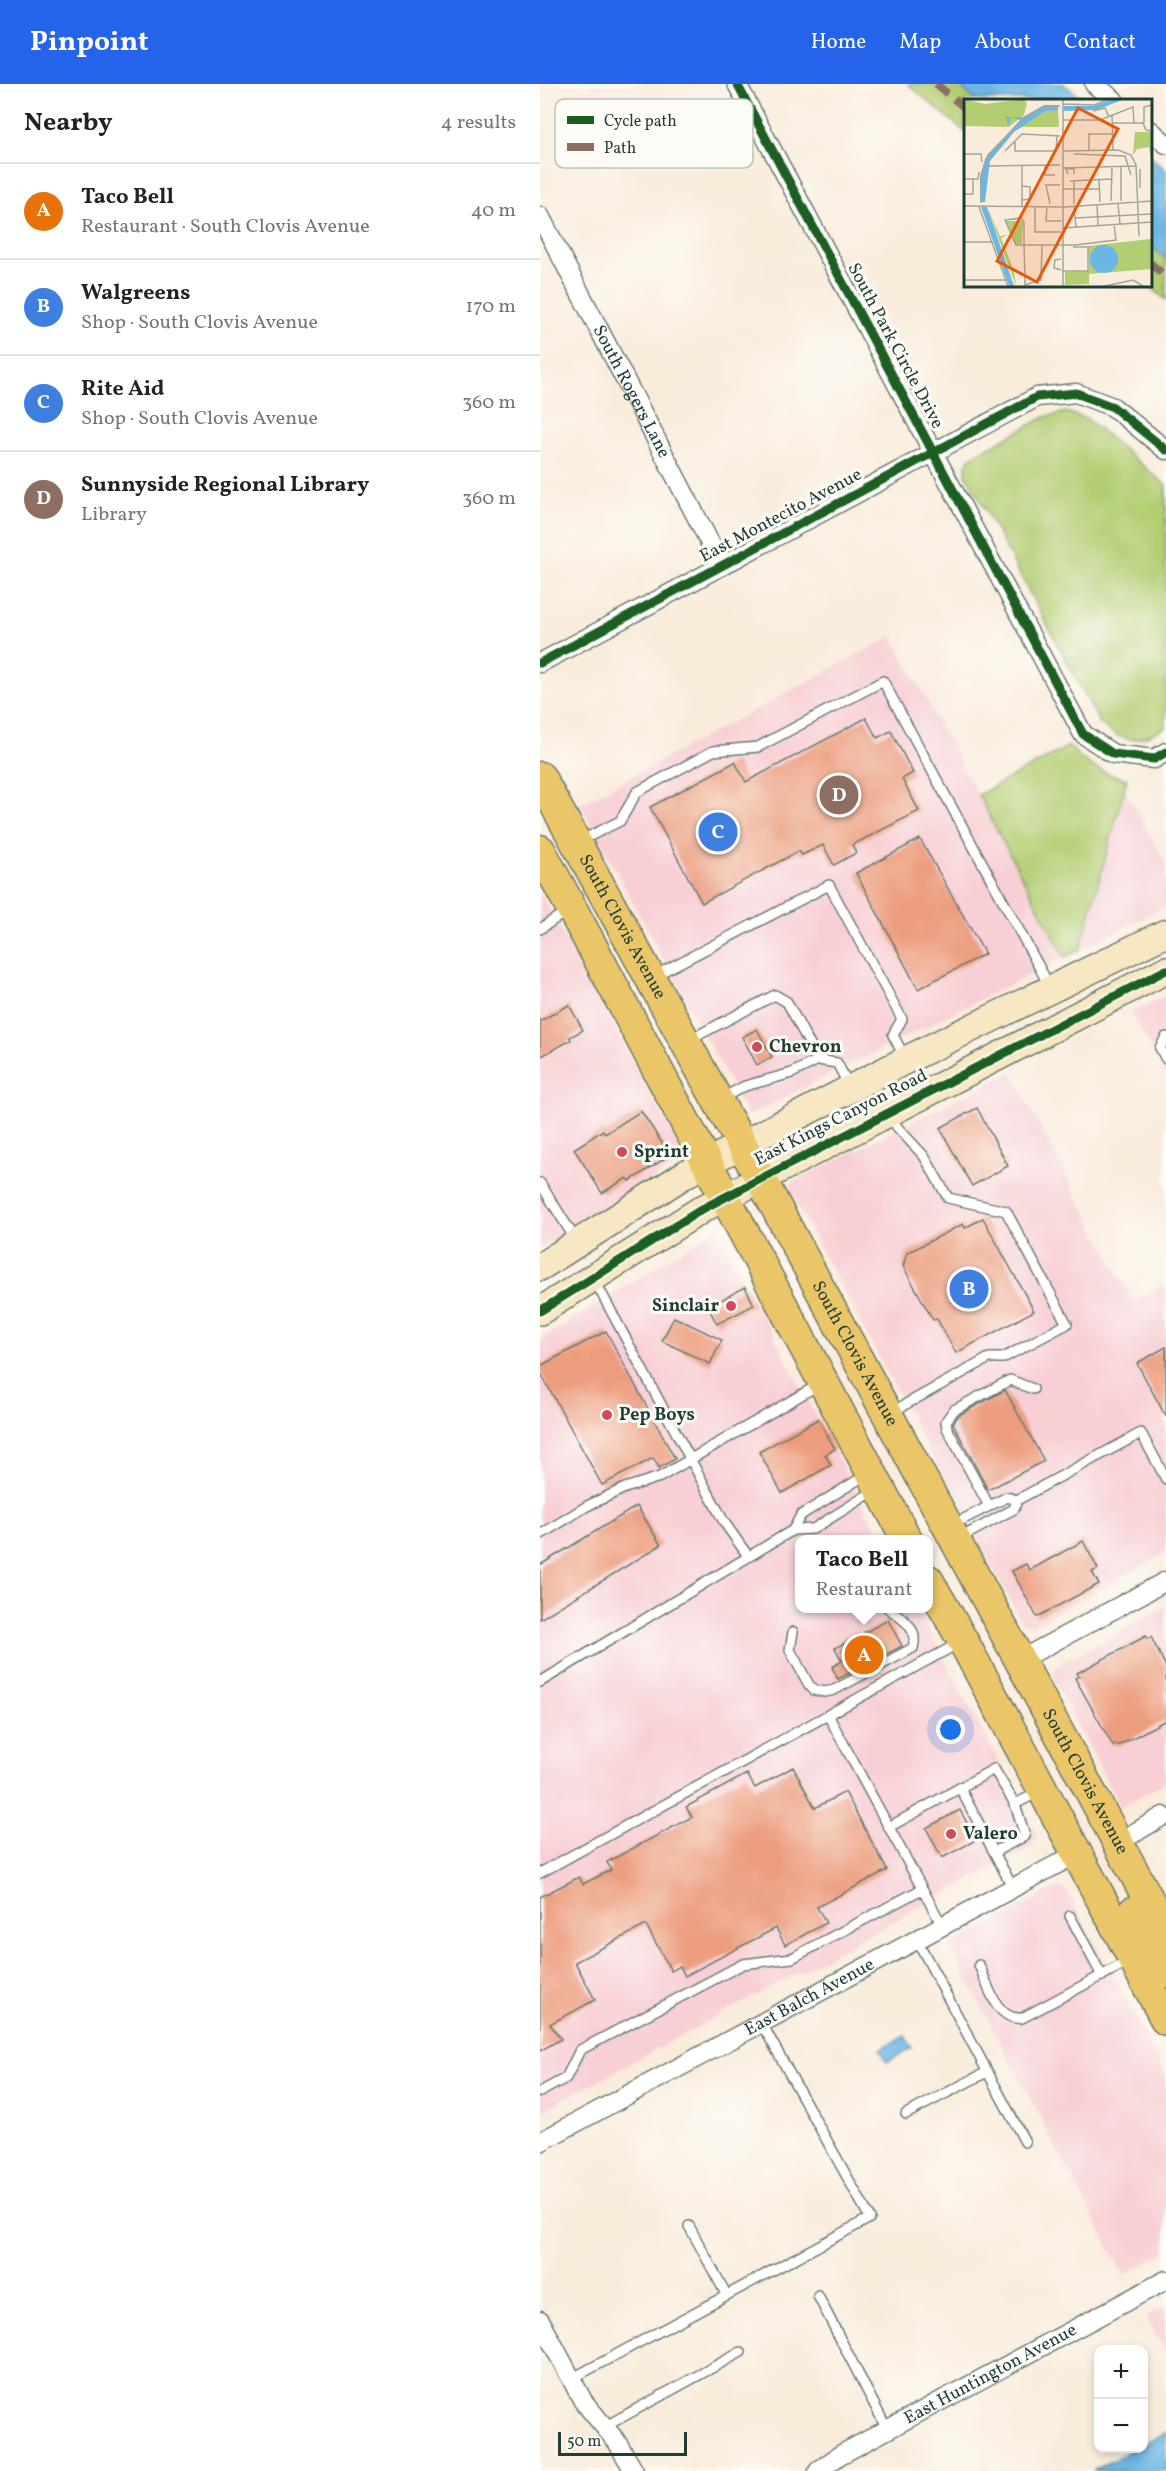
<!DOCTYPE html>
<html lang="en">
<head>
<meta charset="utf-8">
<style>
	:root { --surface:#fff; --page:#f2f2f2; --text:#222; --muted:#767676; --line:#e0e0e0; --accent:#2563eb }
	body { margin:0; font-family:Vollkorn,serif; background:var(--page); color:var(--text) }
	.controls { position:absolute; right:18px; bottom:18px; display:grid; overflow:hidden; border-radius:12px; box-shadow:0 3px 9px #0003 }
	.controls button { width:54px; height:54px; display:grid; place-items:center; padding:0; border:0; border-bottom:2px solid var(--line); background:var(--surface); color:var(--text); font:30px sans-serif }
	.scale { position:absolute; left:18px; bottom:15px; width:129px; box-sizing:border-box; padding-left:6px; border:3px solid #1f3d34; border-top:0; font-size:16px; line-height:21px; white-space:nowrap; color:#1f3d34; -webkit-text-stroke:4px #fdfcf7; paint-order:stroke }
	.you { position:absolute; left:411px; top:1646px; width:21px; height:21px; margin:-15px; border:4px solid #fff; border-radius:50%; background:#1a73e8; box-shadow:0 0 0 9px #1a73e833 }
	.badge { display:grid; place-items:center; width:39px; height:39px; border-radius:50%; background:var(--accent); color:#fff; font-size:20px; font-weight:700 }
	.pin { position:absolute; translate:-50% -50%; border:3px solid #fff; box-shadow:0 2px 6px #0006 }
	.popup { position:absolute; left:255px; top:1451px; width:138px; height:78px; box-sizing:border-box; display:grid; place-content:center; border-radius:12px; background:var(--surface); filter:drop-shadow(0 2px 4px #0005); font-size:20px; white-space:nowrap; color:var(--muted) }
	.popup b { font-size:22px; color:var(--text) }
	.popup::after { content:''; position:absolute; left:50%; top:100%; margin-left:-12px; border:12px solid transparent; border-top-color:var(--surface) }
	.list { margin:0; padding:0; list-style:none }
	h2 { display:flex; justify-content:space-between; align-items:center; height:78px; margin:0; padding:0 24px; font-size:26px }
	h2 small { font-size:20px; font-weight:400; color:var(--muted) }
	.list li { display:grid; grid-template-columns:39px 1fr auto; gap:18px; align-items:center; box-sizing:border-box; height:96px; padding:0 24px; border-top:2px solid var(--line) }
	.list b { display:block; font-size:22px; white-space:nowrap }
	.list p { margin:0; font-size:20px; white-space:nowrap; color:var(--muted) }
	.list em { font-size:20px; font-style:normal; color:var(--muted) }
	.map { position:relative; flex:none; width:626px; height:2387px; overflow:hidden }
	header { display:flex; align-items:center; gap:36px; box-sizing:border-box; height:84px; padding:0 30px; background:var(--accent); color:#fff }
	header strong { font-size:28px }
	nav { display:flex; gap:33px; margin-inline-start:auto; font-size:21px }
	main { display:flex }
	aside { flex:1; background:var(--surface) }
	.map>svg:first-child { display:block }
	.built { fill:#f7cfd4 }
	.green { fill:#b3cd72; stroke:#698553; stroke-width:1.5 }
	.water { fill:#6cb6e4; stroke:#467a8c; stroke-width:1.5 }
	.building { fill:#ec9d7e }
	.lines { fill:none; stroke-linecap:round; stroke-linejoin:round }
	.service-casing { stroke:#6b7a6e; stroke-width:12 }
	.minor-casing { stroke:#6b7a6e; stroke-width:21 }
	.secondary-casing { stroke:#6b7a6e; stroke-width:30 }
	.primary-casing { stroke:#6b7a6e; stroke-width:33 }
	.service { stroke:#fff; stroke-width:9 }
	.minor { stroke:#fff; stroke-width:18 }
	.secondary { stroke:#f7e8c3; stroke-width:27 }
	.primary { stroke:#ebc669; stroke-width:30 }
	.quiet { stroke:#8d6e63; stroke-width:8; stroke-dasharray:15 8; stroke-linecap:butt }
	.cycleway-casing { stroke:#fdfcf7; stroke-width:13 }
	.cycleway { stroke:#1b5e20; stroke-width:9 }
	.poi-dot { fill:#d1495b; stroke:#fdfcf7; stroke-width:2 }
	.labels { text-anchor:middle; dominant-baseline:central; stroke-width:6; stroke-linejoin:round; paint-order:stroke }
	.street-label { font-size:18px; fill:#1f3d34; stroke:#fdfcf7 }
	.poi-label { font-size:18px; font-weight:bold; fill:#1f3d34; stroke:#fdfcf7; text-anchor:start }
	.inset-road { fill:none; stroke:#a2a698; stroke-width:1.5 }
	.view { fill:#e8590c; fill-opacity:0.15; stroke:#e8590c; stroke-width:3 }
	.inset-edge { fill:none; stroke:#1f3d34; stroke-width:3 }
	.key { fill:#fdfcf7; stroke:#bac3bc; stroke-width:1.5 }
	.key-label { font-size:16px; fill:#1f3d34 }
</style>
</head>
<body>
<header>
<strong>Pinpoint</strong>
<nav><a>Home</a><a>Map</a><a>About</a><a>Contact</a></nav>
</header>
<main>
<aside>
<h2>Nearby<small>4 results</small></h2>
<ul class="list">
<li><span class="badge" style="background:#e8710a">A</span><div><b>Taco Bell</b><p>Restaurant · South Clovis Avenue</p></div><em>40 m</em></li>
<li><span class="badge" style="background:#3f7fe0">B</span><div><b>Walgreens</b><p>Shop · South Clovis Avenue</p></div><em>170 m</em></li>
<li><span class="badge" style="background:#3f7fe0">C</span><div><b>Rite Aid</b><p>Shop · South Clovis Avenue</p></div><em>360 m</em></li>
<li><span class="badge" style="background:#8d6e63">D</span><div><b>Sunnyside Regional Library</b><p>Library</p></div><em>360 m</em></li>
</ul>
</aside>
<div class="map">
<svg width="626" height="2387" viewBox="0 0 626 2387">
	<rect width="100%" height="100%" fill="#fdfcf7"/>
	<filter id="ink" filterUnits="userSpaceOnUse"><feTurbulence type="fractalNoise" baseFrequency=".0167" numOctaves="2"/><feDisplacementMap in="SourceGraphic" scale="12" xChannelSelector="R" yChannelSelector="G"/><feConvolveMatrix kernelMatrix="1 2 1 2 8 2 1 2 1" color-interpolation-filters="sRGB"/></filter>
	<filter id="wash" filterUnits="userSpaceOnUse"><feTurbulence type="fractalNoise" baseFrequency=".008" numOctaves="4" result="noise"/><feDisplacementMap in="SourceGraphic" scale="24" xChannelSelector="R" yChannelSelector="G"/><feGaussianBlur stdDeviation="1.35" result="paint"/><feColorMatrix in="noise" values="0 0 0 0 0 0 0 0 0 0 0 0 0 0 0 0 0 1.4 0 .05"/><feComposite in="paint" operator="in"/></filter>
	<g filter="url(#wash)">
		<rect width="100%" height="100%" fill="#f9ecdb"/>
		<g class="built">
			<polygon points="352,552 525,873 208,1032 40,720"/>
			<polygon points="584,703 626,780 626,822 540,866"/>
			<polygon points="0,809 146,1074 0,1165"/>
			<polygon points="626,911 626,993 591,928"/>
			<polygon points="471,988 593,1217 624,1201 626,1205 626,1469 492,1542 482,1539 250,1108 250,1102 254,1097"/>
			<polygon points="177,1145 341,1455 260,1456 260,1524 378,1525 497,1750 493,1762 0,2028 0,1256"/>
			<polygon points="626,1522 626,1698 581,1723 514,1597 513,1588 518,1581"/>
			<polygon points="517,1803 527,1807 626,1991 626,2168 584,2191 409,1861"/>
			<polygon points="626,2222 626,2269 606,2232"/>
		</g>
		<g class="green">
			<polygon points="368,0 417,0 436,16 425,16 425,48"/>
			<polygon points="610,161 626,175 626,216 608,201 610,201"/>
			<path d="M526 328 547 335 626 401V643C599 657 584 662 560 639L426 390V380L432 372 505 333Z"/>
			<path d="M529 662C546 681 562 690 587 695L540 866 525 873 438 711Z"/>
		</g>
		<g class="water">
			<polygon points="417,0 524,0 544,16 436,16"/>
			<polygon points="610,72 626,86 626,175 610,161"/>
			<polygon points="365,1952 372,1964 347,1978 340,1965"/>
			<polygon points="626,2349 626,2387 553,2387 593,2365 604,2364 604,2360"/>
		</g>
		<g id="blocks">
			<g class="building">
				<polygon points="326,634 337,654 351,647 373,689 362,695 379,727 312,761 316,769 294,781 283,761 262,771 259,767 162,819 110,723 195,678 206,698"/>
				<polygon points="380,755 445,870 378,905 316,789"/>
				<polygon points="29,921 43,946 30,953 31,956 0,973 0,937"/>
				<polygon points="217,945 232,973 217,981 202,953"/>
				<polygon points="437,1024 468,1082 432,1102 400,1044"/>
				<polygon points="101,1027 130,1071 90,1097 87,1094 62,1109 34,1065 63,1046 65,1050"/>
				<polygon points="443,1134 494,1227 416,1269 397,1235 393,1236 363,1182 367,1169 423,1140 425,1144"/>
				<polygon points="205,1203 214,1221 177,1240 168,1223"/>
				<polygon points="134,1233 182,1256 170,1280 122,1257"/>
				<polygon points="66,1247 135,1375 119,1384 113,1374 62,1401 0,1288 0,1282"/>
				<polygon points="626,1263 626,1333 597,1279"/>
				<polygon points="465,1306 504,1377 448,1406 413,1339 419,1331"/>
				<polygon points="278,1335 295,1365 285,1371 291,1381 242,1409 219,1368"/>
				<polygon points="97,1422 121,1461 0,1535 0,1481"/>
				<polygon points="543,1457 558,1485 552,1488 559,1500 497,1533 472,1487 486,1480 490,1486"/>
				<polygon points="348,1536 362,1562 298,1595 292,1583 302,1577 295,1564"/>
				<polygon points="606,1552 608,1555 611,1553 626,1583 626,1636 578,1662 576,1660 573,1662 535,1594 539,1592 537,1589"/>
				<polygon points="253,1683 275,1724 305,1708 347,1786 277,1823 286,1839 245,1861 236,1844 145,1892 140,1882 131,1887 106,1841 35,1878 55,1916 10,1940 21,1955 0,1967 0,1813 39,1793 43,1800 71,1786 67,1778 152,1733 146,1723 207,1690 215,1704"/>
				<polygon points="420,1726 436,1756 402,1774 386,1744"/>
			</g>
		</g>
	</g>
	<g filter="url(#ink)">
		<use href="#blocks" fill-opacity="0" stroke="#6b7a6e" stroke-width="1.5"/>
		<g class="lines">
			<defs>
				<g id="service">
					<polyline points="40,757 80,737 97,708 173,667 218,663 343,597 510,903"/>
					<polyline points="0,845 27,827"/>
					<polyline points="114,892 289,801 362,935 353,951 365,974"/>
					<polyline points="626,953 620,964 626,975"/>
					<polyline points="149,956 235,911 247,918 278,976 297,979 309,1002"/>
					<polyline points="180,1015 205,1002 252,989 278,976"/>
					<polyline points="0,1099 37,1158"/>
					<polyline points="55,1197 184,1438 208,1472"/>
					<polyline points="350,1329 449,1274 463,1274 527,1240 466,1127 408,1114 384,1072 357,1043 350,1030"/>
					<polyline points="329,1389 261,1431 253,1446 273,1445 337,1405"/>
					<polyline points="477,1416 601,1349 626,1395"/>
					<polyline points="449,1422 407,1344 406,1337 414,1326 470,1296 493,1305"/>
					<polyline points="412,1441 467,1413 477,1416 474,1425 418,1455"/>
					<polyline points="0,1451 47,1422 85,1404 120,1393 280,1300"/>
					<path d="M253 1548 250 1566 269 1601 274 1606 285 1608 294 1606 373 1564C379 1544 363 1535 348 1524"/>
					<polyline points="0,1598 253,1446"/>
					<polyline points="288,1631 403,1843"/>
					<polyline points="420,1704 473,1804"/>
					<polyline points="349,1743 454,1685 475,1720 499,1708"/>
					<polyline points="454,1768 485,1752 475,1720"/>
					<polyline points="0,1789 419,1559"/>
					<polyline points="530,1832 562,1892"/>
					<polyline points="377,1856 485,2058"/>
					<path d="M439 1881C448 1901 456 1937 482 1934L589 1877"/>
					<polyline points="0,2008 26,1994 40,1966 203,1880 252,1874 382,1805"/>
					<polyline points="366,2030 447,1988"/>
					<polyline points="149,2142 186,2210"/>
					<polyline points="278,2212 347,2345"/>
					<polyline points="31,2295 330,2134 222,1940"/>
					<polyline points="64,2343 201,2268"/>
				</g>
				<g id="minor">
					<polyline points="197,0 543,650 573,670 614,675 626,668"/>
					<polyline points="554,0 574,16"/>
					<polyline points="610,46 626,60"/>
					<path id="s1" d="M0 132 182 482"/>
					<polyline points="0,579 497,313 536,309 573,323 626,366"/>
					<polyline points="480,1576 626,1497"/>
					<polyline points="579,1758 623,1732"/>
					<path id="s2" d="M0 2058 538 1769"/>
					<polyline points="0,2236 43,2317 77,2358 94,2387"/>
					<path id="s3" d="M278 2387 300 2371 626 2196"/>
				</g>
				<g id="secondary">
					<polyline points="0,1183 147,1089 366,976 626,849"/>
					<polyline points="0,1227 164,1124 626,886"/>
				</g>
				<g id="primary">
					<path id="s4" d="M0 693 230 1112 626 1848"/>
					<path d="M0 766C124 995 246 1225 367 1456"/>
					<polyline points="388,1496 423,1557 626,1936"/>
					<polyline points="593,1828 626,1888"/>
				</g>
			</defs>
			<use href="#service" class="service-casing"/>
			<use href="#minor" class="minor-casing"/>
			<use href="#secondary" class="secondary-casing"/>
			<use href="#primary" class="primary-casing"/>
			<use href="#service" class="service"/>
			<use href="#minor" class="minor"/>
			<use href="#secondary" class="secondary"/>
			<use href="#primary" class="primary"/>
			<g class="quiet">
				<polyline points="396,0 425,24"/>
				<polyline points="610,179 626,193"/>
			</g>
			<defs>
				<g id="cycleway">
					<polyline points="197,0 543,650 573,670 614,675 626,668"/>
					<polyline points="0,579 497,313 536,309 573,323 626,366"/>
					<polyline points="0,1227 164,1124 626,886"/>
				</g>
			</defs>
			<use href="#cycleway" class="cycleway-casing"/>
			<use href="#cycleway" class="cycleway"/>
		</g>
	</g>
	<g class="poi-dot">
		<circle cx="217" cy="963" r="6"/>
		<circle cx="82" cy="1068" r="6"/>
		<circle cx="191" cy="1222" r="6"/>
		<circle cx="67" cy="1331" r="6"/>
		<circle cx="411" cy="1750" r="6"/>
	</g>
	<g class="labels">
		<g class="street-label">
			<text transform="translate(355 262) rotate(62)">South Park Circle Drive</text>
			<text stroke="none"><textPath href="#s1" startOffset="198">South Rogers Lane</textPath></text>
			<text transform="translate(241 432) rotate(-28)">East Montecito Avenue</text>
			<text stroke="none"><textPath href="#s4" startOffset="171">South Clovis Avenue</textPath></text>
			<text transform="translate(301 1034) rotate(-27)">East Kings Canyon Road</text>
			<text stroke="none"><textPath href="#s4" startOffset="657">South Clovis Avenue</textPath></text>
			<text stroke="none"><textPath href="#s4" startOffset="1143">South Clovis Avenue</textPath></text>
			<text stroke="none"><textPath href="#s2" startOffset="306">East Balch Avenue</textPath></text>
			<text stroke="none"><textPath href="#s3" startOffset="198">East Huntington Avenue</textPath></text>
		</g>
		<g class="poi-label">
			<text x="229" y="963">Chevron</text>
			<text x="94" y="1068">Sprint</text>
			<text x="179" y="1222" text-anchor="end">Sinclair</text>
			<text x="79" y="1331">Pep Boys</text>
			<text x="423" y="1750">Valero</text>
		</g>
	</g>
	<g transform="translate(424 15)">
		<rect width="188" height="188" fill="#f9ecdb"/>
		<path d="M0 0 21 5 59 0 63 4 60 16 45 28 0 27ZM81 11H94L95 28H55ZM171 33H187V61L185 48 173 50 169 56ZM23 108 36 137 44 136 37 139 50 172 52 187ZM42 122H59L58 145H51ZM187 140V170L125 175V185L101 186V173L125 172 124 147Z" fill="#b3cd72"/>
		<path d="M149 0H161L132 11 100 12V7H129ZM80 6H94V11L81 12 50 33 26 62 21 103H16V78L21 60 56 21 47 18 44 27 42 18H59ZM17 108H23L50 187H45ZM126 160a14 14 0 1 1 28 0a14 14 0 1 1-28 0Z" fill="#6cb6e4"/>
		<path class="inset-road" d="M99 0V187M99 5 130 6 145 0M129 12 141 9 145 18M148 16 149 51M99 21H136L169 8 170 24M148 24H179L182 31 188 32M180 24V8L188 6M51 43V52H88L92 51 93 37M125 51V35H149M41 52 58 35 96 37M100 52 154 51 167 56 172 66 175 137M0 55H17L18 63M110 55 161 57 167 76M58 66V107M81 66V76H91M24 67 96 66M99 69 172 67M176 70V89M104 75 102 70H110V75M0 80H14L15 73M135 80 136 103M106 82 147 80M110 82V105M58 87 66 88V100L58 101M99 90H136M0 95H9V80M147 102 148 69M157 102V68M17 104V76L24 56 61 18 82 7H96M86 105 82 86H96M154 105 156 125M133 106 134 127M0 107 101 108 188 102M15 108 44 187M71 108V133H97M83 108 82 122H97M110 108 112 128M111 119 187 115M99 129 188 123M0 143H29M97 160 91 161 90 169 97 171M99 172H124V148H109M0 181H43M61 186 77 181 78 146M61 187V180L60 146V123L57 119 41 121 52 146H111L152 141 150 125M141 187 169 181 179 187"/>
		<path class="view" d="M114 9 154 30 73 183 33 162Z"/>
		<rect width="188" height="188" class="inset-edge"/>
	</g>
	<rect x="15" y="15" width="198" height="69" rx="9" class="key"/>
	<rect x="27" y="32" width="27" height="8" fill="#1b5e20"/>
	<rect x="27" y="59" width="27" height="8" fill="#8d6e63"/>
	<g class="key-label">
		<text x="64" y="42">Cycle path</text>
		<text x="64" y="69">Path</text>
	</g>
</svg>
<div class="controls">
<button>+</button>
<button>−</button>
</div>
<div class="scale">50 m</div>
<div class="you"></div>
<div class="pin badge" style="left:324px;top:1571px;background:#e8710a">A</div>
<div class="popup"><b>Taco Bell</b>Restaurant</div>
<div class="pin badge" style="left:429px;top:1205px;background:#3f7fe0">B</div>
<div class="pin badge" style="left:178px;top:748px;background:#3f7fe0">C</div>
<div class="pin badge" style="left:299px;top:711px;background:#8d6e63">D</div>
</div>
</main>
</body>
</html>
